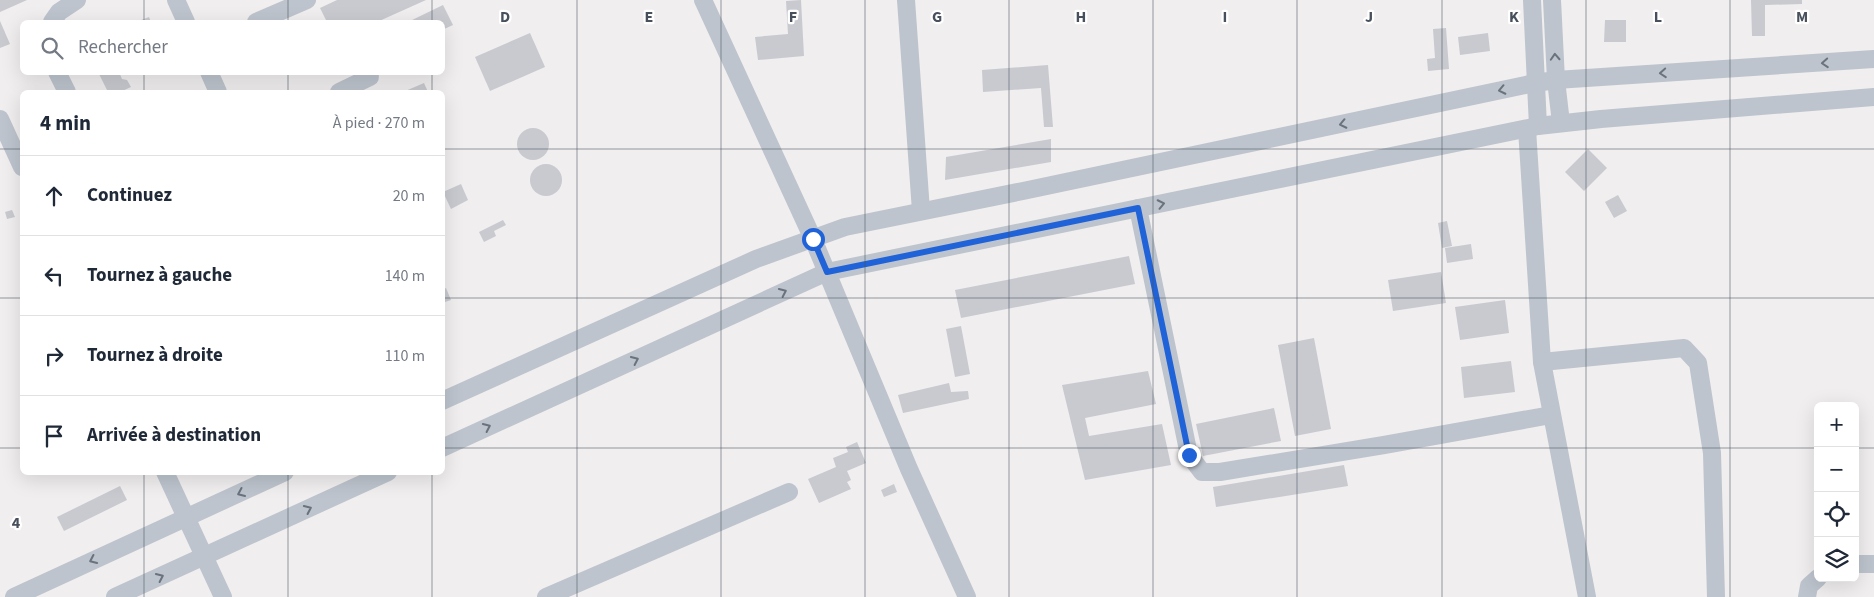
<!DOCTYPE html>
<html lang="fr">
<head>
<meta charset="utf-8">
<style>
	:root { --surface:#fff; --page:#f6f6f7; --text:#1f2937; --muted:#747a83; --line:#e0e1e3 }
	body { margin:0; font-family:"Source Sans 3",sans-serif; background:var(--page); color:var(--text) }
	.controls { position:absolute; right:15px; bottom:15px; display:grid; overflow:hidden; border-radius:8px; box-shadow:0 5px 20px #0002 }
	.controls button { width:45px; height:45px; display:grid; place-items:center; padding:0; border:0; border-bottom:1px solid var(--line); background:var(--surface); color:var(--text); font:25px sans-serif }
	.stop { position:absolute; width:15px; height:15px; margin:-11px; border:4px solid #2062d8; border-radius:50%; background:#fff }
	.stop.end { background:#2062d8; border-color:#fff; box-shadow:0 1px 5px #0008 }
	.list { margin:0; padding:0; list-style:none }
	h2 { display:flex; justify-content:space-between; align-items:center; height:65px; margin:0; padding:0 20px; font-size:21px }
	h2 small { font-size:16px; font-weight:400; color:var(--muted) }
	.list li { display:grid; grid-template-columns:32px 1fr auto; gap:15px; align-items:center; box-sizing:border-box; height:80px; padding:0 20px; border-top:1px solid var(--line) }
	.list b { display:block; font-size:19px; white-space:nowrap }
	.list em { font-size:16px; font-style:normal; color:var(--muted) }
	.icon { flex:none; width:28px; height:28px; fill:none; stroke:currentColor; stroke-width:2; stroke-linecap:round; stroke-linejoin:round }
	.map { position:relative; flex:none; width:1874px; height:597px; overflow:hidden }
	.search { position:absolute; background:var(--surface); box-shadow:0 5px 20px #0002; left:20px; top:20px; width:425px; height:55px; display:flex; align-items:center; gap:12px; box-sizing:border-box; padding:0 18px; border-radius:8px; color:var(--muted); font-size:19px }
	.panel { position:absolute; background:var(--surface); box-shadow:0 5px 20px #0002; left:20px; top:90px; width:425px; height:385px; border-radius:8px }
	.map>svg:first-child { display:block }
	.building { fill:#c8cad0 }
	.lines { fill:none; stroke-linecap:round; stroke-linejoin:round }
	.minor { stroke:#bdc4cd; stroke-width:18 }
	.oneway { stroke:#6a737d }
	.route { stroke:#2062d8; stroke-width:6 }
	.grid { fill:none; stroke:#47505b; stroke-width:1; stroke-opacity:0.55 }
	.grid-label { font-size:16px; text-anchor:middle; font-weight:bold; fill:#47505b; stroke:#fff; stroke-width:4.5; stroke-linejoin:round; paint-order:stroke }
</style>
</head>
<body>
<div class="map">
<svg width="1874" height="597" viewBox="0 0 1874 597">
	<rect width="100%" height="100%" fill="#f0eeee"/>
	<g class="building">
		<polygon points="0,0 27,0 0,12"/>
		<polygon points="337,0 426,0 377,22 327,22 320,8"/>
		<polygon points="801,0 804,56 758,60 755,37 788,34 786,1"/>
		<polygon points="1751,0 1802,0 1802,4 1765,5 1765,36 1752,36"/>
		<polygon points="443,5 453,25 442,30 442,22 408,22"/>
		<polygon points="149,17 151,22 136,22"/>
		<polygon points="1605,20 1626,20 1626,42 1604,42"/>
		<polygon points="0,21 10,44 0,48"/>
		<polygon points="1446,28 1449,69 1428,71 1427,59 1435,58 1433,29"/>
		<polygon points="530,33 545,67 490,91 475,57"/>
		<polygon points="1488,33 1490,51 1460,55 1458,37"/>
		<polygon points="1048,65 1053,127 1044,127 1041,88 983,92 982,70"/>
		<polygon points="98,72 119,72 122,79 127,80 131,87 120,92 108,92"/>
		<polygon points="424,83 428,92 403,92"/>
		<circle cx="533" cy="144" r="16"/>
		<polygon points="1051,139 1051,162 945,180 946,157"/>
		<polygon points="1588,149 1607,168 1584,191 1565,172"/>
		<circle cx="546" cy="180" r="16"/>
		<polygon points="461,184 468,200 451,209 443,192"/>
		<polygon points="1618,195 1627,211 1614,218 1605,202"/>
		<polygon points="12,210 15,217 7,219 5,212"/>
		<polygon points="503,220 506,225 494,231 496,236 484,242 479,232"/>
		<polygon points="1447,221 1452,246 1442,248 1438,223"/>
		<polygon points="1471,244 1473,259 1447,263 1445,248"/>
		<polygon points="1129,256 1135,284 961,318 955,290"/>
		<polygon points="1441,272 1446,303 1393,311 1388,280"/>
		<polygon points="446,288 451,300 442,303 442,290"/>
		<polygon points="1505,300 1509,333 1460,340 1455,307"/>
		<polygon points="961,326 970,374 955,377 946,329"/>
		<polygon points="1314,338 1331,429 1295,436 1278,345"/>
		<polygon points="1511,361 1515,392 1464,398 1461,367"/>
		<polygon points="1148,371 1156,404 1085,418 1089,436 1162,424 1171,465 1085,480 1062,385"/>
		<polygon points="949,383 951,392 968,391 969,399 903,413 898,395"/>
		<polygon points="1274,408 1281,441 1203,456 1196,424"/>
		<polygon points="857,442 866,463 847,471 851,480 847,482 851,489 819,503 808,479 836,467 833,458 848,452 846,447"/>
		<polygon points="1344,465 1348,486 1216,507 1213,487"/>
		<polygon points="894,484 897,492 884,497 881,490"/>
		<polygon points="120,486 127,500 64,531 57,517"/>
	</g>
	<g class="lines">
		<g class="minor">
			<polyline points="176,0 186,22"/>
			<polyline points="703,0 813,239 909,469 967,597"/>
			<polyline points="906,0 921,211"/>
			<polyline points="1532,0 1538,126"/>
			<polyline points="1552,0 1556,80 1561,123"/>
			<polyline points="52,22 59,12 77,0"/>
			<polyline points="256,22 307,0"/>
			<polyline points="57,72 67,92"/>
			<polyline points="209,72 218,92"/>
			<polyline points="339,92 370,77"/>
			<polyline points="0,119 22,167"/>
			<polyline points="1527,129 1542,362 1587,597"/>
			<polyline points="1138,208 1189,455 1202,472 1220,472 1384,445 1551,415"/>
			<polyline points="1542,362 1684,348 1698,363 1712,453 1716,597"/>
			<polyline points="442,401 756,259 845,227 1023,191 1535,83 1556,80 1874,59"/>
			<polyline points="442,448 827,272 1538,126 1601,119 1874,97"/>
			<polyline points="165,472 223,597"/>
			<polyline points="1855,564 1874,564"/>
			<polyline points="14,597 285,472"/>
			<polyline points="115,597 388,472"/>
			<polyline points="546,597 789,492"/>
			<polyline points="1807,597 1809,586 1818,578"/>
		</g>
	</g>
	<defs><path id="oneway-chevron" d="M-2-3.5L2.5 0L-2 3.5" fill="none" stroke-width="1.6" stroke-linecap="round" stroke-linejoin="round" transform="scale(1.25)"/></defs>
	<g class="oneway">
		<use href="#oneway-chevron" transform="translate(1555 57) rotate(-93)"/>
		<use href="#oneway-chevron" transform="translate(1825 63) rotate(176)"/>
		<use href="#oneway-chevron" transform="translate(1663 73) rotate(176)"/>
		<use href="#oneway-chevron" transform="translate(1502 90) rotate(168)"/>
		<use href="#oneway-chevron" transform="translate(1343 124) rotate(168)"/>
		<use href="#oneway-chevron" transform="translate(1161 204) rotate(-12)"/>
		<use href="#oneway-chevron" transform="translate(783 292) rotate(-25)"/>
		<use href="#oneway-chevron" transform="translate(635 360) rotate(-25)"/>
		<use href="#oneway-chevron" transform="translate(487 427) rotate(-25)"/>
		<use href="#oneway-chevron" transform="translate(241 493) rotate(156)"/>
		<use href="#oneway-chevron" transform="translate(308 509) rotate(-25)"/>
		<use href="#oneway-chevron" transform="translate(93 560) rotate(155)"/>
		<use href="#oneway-chevron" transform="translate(160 577) rotate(-25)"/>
	</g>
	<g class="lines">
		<polyline class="route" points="813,239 827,272 1138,208 1189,455"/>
	</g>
	<path class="grid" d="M144 0V22M288 0V22M432 0V22M577 0V597M721 0V597M865 0V597M1009 0V597M1153 0V597M1297 0V597M1442 0V597M1586 0V597M1730 0V597M144 72V92M288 72V92M432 72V92M0 149H22M442 149H1874M0 298H22M442 298H1874M0 448H22M442 448H1818M1855 448H1874M144 472V597M288 472V597M432 472V597"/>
	<g class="grid-label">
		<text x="505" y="22">D</text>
		<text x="649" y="22">E</text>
		<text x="793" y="22">F</text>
		<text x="937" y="22">G</text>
		<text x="1081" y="22">H</text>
		<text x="1225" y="22">I</text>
		<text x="1369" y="22">J</text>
		<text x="1514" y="22">K</text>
		<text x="1658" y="22">L</text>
		<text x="1802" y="22">M</text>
		<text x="16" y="528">4</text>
	</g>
</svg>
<div class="controls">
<button>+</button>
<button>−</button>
<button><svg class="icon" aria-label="locate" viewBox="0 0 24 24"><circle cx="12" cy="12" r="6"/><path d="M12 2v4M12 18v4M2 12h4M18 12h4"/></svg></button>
<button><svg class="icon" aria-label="layers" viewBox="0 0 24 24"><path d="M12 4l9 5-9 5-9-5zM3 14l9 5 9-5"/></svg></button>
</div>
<div class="stop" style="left:813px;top:239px"></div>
<div class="stop end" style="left:1189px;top:455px"></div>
<div class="search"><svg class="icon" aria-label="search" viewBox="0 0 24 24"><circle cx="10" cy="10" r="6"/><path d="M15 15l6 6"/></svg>Rechercher</div>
<section class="panel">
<h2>4 min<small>À pied · 270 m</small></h2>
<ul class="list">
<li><svg class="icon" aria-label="ahead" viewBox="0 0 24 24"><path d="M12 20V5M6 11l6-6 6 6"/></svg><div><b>Continuez</b></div><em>20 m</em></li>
<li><svg class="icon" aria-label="left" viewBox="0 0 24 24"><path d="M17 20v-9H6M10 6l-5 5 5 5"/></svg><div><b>Tournez à gauche</b></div><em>140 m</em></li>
<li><svg class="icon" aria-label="right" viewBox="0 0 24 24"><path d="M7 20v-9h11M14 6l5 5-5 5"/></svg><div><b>Tournez à droite</b></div><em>110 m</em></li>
<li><svg class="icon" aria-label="arrive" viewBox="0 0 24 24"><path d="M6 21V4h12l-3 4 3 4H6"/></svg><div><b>Arrivée à destination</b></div></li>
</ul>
</section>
</div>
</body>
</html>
